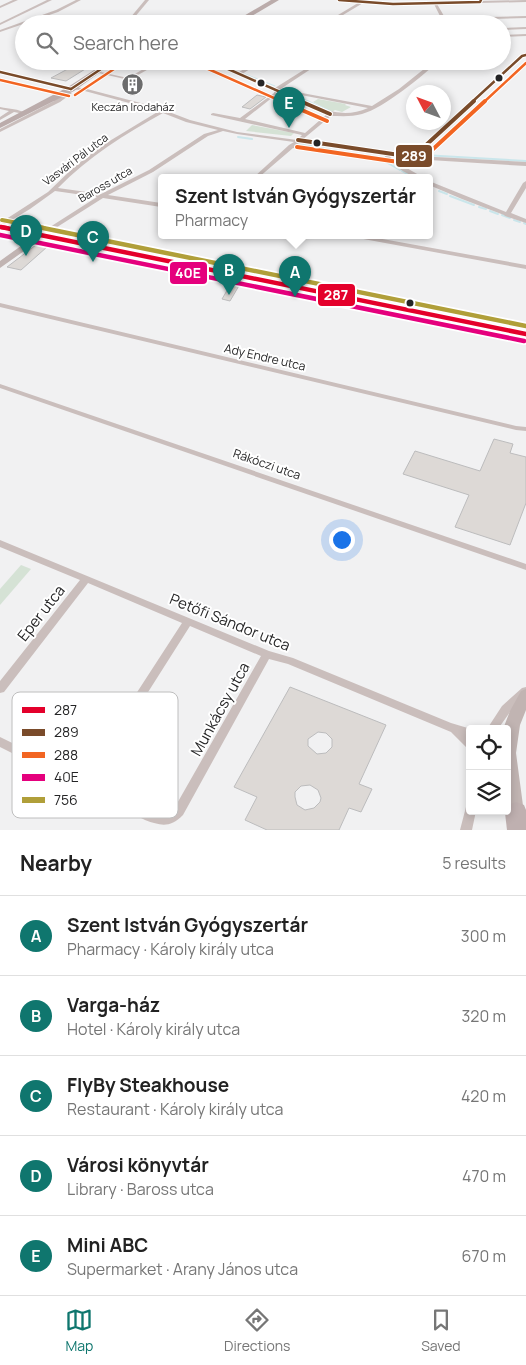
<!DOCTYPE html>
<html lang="en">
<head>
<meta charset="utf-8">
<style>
	:root { --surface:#fff; --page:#f6f6f6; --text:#222; --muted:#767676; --line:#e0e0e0; --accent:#0f766e }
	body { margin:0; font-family:Manrope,sans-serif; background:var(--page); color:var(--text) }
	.controls { position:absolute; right:15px; bottom:15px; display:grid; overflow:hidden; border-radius:5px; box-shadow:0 2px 8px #0003 }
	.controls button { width:45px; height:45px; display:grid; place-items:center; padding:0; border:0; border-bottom:1px solid var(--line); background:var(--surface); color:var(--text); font:25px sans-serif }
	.compass { position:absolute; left:406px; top:85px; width:45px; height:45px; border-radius:50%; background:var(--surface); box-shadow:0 2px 8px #0003; rotate:311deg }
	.you { position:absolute; left:341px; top:539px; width:18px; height:18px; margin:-12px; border:4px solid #fff; border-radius:50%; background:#1a73e8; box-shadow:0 0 0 8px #1a73e833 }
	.badge { display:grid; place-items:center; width:32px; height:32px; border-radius:50%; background:var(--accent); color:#fff; font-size:16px; font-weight:700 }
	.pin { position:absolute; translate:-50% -41px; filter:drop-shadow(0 1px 2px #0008) }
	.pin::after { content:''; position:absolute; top:26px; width:18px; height:15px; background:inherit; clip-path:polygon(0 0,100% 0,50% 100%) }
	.popup { position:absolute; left:158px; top:174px; width:275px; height:65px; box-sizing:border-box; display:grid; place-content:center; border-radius:5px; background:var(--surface); filter:drop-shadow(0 1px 4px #0005); font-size:16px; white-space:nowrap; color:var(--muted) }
	.popup b { font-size:19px; color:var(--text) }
	.popup::after { content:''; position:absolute; left:50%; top:100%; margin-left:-10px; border:10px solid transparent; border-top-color:var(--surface) }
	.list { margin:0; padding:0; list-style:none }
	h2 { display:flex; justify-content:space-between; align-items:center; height:65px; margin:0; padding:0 20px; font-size:21px }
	h2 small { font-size:16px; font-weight:400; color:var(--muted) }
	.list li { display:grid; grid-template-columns:32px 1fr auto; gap:15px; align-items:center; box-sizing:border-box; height:80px; padding:0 20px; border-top:1px solid var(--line) }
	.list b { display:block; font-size:19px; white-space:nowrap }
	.list p { margin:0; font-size:16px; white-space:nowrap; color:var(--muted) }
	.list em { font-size:16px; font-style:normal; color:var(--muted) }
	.icon { flex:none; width:28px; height:28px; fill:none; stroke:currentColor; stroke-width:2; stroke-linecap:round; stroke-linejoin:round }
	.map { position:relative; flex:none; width:526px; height:830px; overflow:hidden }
	.search { position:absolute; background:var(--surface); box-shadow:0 2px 8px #0003; left:15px; right:15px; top:15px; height:55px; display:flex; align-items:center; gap:12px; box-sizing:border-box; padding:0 18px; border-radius:28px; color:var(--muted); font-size:19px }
	.sheet { height:465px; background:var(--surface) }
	nav { display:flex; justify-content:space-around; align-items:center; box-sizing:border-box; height:70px; border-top:1px solid var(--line); background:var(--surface); font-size:14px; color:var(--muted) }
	nav a { display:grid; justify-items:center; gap:2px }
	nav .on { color:var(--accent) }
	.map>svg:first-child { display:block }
	.green { fill:#d5e2d5 }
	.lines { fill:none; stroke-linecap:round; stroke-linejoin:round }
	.stream-far1 { stroke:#cae6eb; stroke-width:1 }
	.stream { stroke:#cae6eb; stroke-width:2 }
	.building { fill:#ddd9d6; stroke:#bcbcbd; fill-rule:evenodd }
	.street { fill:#cabebc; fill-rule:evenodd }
	.secondary { fill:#c1b4b2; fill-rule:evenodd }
	.primary { fill:#bbacab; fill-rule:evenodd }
	.highway { fill:#bfb0b0; fill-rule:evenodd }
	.bus-1-far1-casing { stroke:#fff; stroke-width:6 }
	.bus-1-casing { stroke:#fff; stroke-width:8 }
	.bus-2-far1-casing { stroke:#fff; stroke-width:4.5 }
	.bus-2-casing { stroke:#fff; stroke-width:6 }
	.bus-3-far1-casing { stroke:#fff; stroke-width:4.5 }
	.bus-3-casing { stroke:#fff; stroke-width:6 }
	.bus-4-casing { stroke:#fff; stroke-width:8 }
	.bus-5-far1-casing { stroke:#fff; stroke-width:6 }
	.bus-5-casing { stroke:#fff; stroke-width:8 }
	.bus-1-far1 { stroke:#e4002b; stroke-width:4 }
	.bus-1 { stroke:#e4002b; stroke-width:4.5 }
	.bus-2-far1 { stroke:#7a4b2a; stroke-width:2.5 }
	.bus-2 { stroke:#7a4b2a; stroke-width:4 }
	.bus-3-far1 { stroke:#f26522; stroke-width:2.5 }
	.bus-3 { stroke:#f26522; stroke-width:4 }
	.bus-4 { stroke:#e5007d; stroke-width:4.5 }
	.bus-5-far1 { stroke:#b09f39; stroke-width:4 }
	.bus-5 { stroke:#b09f39; stroke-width:4.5 }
	.bus-dot { fill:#252526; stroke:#fff; stroke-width:2 }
	.labels { text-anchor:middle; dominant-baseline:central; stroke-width:4; stroke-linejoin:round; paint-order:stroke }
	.far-poi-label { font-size:11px; fill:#252526; stroke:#fff }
	.far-street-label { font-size:11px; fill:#252526; stroke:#fff }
	.street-label { font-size:12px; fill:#252526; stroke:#fff }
	.near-street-label { font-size:15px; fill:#252526; stroke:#fff }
	.key { fill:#fff; stroke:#bebebe; stroke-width:1 }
	.key-label { font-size:14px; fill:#252526 }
	.line-badge { stroke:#fff; stroke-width:2 }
	.badge-label { font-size:14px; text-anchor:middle; font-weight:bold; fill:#fff }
</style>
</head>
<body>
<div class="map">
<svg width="526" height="830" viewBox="0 0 526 830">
	<rect width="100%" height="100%" fill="#f1f1f2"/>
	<g class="green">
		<polygon points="318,99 346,104 345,105 351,107 342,112 335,110 332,112 313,102"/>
		<polygon points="252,125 294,133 291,136 246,131"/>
		<polygon points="21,565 31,569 0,605 0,589"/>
	</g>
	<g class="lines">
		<g class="stream-far1">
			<polyline points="245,74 275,86"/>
			<polyline points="282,89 310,102"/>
		</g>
		<g class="stream">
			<polyline points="307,101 331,112"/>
			<polyline points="238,137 252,139"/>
			<polyline points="298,144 338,151"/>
			<polyline points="366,155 382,159"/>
			<polyline points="423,155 526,161"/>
			<polyline points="386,162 400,170"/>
			<polyline points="402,171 409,175"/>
			<polyline points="439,191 447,194"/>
			<polyline points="450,196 474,205"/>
			<polyline points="479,207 486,209"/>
			<polyline points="490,211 498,214"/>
			<polyline points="502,215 510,218"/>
			<polyline points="514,220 520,222"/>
			<polyline points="524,223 526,224"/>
		</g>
	</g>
	<g class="building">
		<polygon points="77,64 90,66 66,81 51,78"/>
		<polygon points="257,95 266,97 250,109 242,107"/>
		<polygon points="36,245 47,247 21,270 7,267"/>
		<polygon points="232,282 240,284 230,301 222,299"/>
		<polygon points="494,439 513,444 510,453 526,457 526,503 510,545 455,527 469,495 403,474 415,451 480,471"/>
		<path d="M290 687 386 725 359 784 372 789 361 812 349 808 339 830H267L245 820 257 797 234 787ZM318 732 326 733 332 739V747L326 753 317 754 308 746V739ZM310 785 318 790 321 798 320 802 314 808 305 810 297 805 295 797V792L301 786Z"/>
	</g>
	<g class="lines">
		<g class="street">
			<polygon points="13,0 18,0 0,8 0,6"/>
			<polygon points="47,0 52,0 0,25 0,23"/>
			<polygon points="76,0 81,0 58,12 0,32 0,30 56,10"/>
			<polygon points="145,0 149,0 129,24 125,24"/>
			<polygon points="337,0 393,3 526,0 526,2 437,4 444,16 448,18 526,16 526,18 448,20 441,18 434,4 393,5 363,3 328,24 323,24 358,3"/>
			<polygon points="526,27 526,29 502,30 502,28"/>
			<polygon points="526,34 526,36 502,37 502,35"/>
			<path d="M526 54V56L523 57 417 156 526 162V166L413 159 389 155 393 160 424 178C412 179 390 164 383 154L299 143 296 145 366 155 369 157 366 159 293 148 258 178H253L289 145 294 142 237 134 223 131 208 136 153 172 108 195 161 203V207L103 198 43 236H39V234L97 197 55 191 30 209 0 227V223L48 192 74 167 103 145 159 111 81 90 65 89 0 73V71L65 87 83 88 156 107 190 120 237 132 297 140 302 135 211 115V114L213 113 240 118 274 93V91L207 61H213L239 72 258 61H263L242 74 275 88 318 61H323L279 90C308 103 337 122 368 108L301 95 285 88 287 87 302 93 372 106 399 89 434 61H439C421 77 384 108 362 114 352 117 341 116 331 116L302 140 412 155 521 55ZM278 93 327 114 305 133 245 119ZM163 113 186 122 218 130 204 134 149 170 101 194 58 188C88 157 125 134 163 113Z"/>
			<polygon points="157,61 163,61 129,80 94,72 96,71 128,78"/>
			<polygon points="164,61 173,61 183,64 187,61 193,61 184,66"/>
			<polygon points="68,92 72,93 60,102 0,132 0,129 54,101 49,100 49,98 57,99"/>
			<path d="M0 107C10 109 18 109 26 113L24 114 14 112 0 120V117L9 111 0 109Z"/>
			<polygon points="429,181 506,212 523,183 526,181 526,188 511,213 526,219 526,223 505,216 504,215 462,199 429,185"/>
			<polygon points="355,236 366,236 526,265 526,269 358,238"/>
			<polygon points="0,303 516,426 526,427 526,431 516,430 0,307"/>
			<polygon points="0,384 526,564 526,570 0,388"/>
			<path d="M0 540 269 651 293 658 451 723 471 729H470V749L466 747 451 732 288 664 269 659 183 815C170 828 161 826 145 820L0 747V737L82 777 182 623 88 583 4 692 0 693V681L80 580 0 547ZM190 626 261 656 175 807C168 815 163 816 153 812L91 782Z"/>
			<polygon points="526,687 526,697 510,712 498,729 487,729 502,706 522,688"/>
			<polygon points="470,806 470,811 476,811 472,830 460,830 466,807"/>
		</g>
		<g class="secondary">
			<path d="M0 224C8 226 42 233 45 235L282 280 526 331V337L282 286 41 239 0 268V261L32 238 0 230Z"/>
			<polygon points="526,689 526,710 520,725 516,753 524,813 522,819 516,821 510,819 507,811 507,729 503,729 510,711 521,691"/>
		</g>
		<g class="primary">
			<polygon points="271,0 279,0 238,24 230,24"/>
			<polygon points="108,61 116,61 74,91 0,128 0,123 68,87"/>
		</g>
		<polygon class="highway" points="516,802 524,805 526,810 526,830 507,830 505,813 508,805"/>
		<defs>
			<polyline id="bus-1-far1" points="0,227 7,228"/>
			<polyline id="bus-1" points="1,227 526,334"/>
			<g id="bus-2-far1">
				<polyline points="339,0 393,4 480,2 481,0"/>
				<polyline points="210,61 303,102"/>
				<polyline points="0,72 71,89"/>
				<polyline points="71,89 113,61"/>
				<polyline points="472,102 522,56 526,55"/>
			</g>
			<g id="bus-2">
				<polyline points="300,101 330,114"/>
				<polyline points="298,140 413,157"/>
				<polyline points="413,157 474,101"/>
			</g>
			<g id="bus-3-far1">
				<polyline points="206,68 283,102"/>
				<polyline points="0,80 69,96"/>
				<polyline points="75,95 117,67"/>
				<polyline points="484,102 526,63"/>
			</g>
			<g id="bus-3">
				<polyline points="281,101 327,121"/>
				<polyline points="297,147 412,164"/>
				<polyline points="418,163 485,101"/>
			</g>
			<polyline id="bus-4" points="0,235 524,341"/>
			<polyline id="bus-5-far1" points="2,220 44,228"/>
			<polyline id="bus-5" points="38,227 526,326"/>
		</defs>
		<use href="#bus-1-far1" class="bus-1-far1-casing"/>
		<use href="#bus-1" class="bus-1-casing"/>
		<use href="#bus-2-far1" class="bus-2-far1-casing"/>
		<use href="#bus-2" class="bus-2-casing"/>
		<use href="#bus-3-far1" class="bus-3-far1-casing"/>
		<use href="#bus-3" class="bus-3-casing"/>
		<use href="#bus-4" class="bus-4-casing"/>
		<use href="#bus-5-far1" class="bus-5-far1-casing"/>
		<use href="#bus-5" class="bus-5-casing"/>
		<use href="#bus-1-far1" class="bus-1-far1"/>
		<use href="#bus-1" class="bus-1"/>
		<use href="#bus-2-far1" class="bus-2-far1"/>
		<use href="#bus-2" class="bus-2"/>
		<use href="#bus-3-far1" class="bus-3-far1"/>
		<use href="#bus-3" class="bus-3"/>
		<use href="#bus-4" class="bus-4"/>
		<use href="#bus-5-far1" class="bus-5-far1"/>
		<use href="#bus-5" class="bus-5"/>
	</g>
	<defs>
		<symbol id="building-disc" viewBox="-11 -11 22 22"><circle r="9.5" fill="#6c6c6d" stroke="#fff"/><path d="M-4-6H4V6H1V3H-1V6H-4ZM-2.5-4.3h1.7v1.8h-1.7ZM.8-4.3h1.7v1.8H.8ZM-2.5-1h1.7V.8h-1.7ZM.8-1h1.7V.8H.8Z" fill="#fff"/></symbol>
	</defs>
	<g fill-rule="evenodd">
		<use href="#building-disc" x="120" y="72" width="25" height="25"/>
	</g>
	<g class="bus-dot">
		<circle cx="499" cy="78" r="4.5"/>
		<circle cx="261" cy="83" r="4.5"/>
		<circle cx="317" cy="143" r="4.5"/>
		<circle cx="410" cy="303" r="4.5"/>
	</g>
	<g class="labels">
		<g class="far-poi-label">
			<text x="133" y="106">Keczán Irodaház</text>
		</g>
		<g class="far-street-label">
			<text transform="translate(75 159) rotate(-37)">Vasvári Pál utca</text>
			<text transform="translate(105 184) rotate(-30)">Baross utca</text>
		</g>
		<g class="street-label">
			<text transform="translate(265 357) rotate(13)">Ady Endre utca</text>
			<text transform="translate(267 464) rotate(19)">Rákóczi utca</text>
		</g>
		<g class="near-street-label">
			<text transform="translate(41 613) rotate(-52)">Eper utca</text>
			<text transform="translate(230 622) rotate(22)">Petőfi Sándor utca</text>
			<text transform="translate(220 709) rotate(-61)">Munkácsy utca</text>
		</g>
	</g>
	<rect x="12" y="692" width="166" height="126" rx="8" class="key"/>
	<rect x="22" y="707" width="23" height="6" fill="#e4002b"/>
	<rect x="22" y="729" width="23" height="7" fill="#7a4b2a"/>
	<rect x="22" y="752" width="23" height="6" fill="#f26522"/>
	<rect x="22" y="774" width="23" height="7" fill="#e5007d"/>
	<rect x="22" y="797" width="23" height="6" fill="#b09f39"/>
	<g class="key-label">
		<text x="54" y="715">287</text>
		<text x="54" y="737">289</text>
		<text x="54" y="760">288</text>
		<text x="54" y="782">40E</text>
		<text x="54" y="805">756</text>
	</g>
	<g class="line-badge">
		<rect x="395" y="144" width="38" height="24" rx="5" fill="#7a4b2a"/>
		<rect x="169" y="261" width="39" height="24" rx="5" fill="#e5007d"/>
		<rect x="317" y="283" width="39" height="24" rx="5" fill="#e4002b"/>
	</g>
	<g class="badge-label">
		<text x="414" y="161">289</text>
		<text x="188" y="278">40E</text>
		<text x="336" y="300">287</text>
	</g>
</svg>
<div class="controls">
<button><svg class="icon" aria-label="locate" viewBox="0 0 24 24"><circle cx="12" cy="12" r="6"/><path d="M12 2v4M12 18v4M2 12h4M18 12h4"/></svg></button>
<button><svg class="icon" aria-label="layers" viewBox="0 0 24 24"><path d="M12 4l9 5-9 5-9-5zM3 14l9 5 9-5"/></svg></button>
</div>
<svg class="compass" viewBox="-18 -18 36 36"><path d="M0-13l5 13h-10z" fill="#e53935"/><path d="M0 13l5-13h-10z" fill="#767676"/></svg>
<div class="you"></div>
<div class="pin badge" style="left:295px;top:297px">A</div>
<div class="popup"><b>Szent István Gyógyszertár</b>Pharmacy</div>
<div class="pin badge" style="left:229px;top:295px">B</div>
<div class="pin badge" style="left:93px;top:262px">C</div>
<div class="pin badge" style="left:26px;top:256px">D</div>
<div class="pin badge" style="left:289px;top:128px">E</div>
<div class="search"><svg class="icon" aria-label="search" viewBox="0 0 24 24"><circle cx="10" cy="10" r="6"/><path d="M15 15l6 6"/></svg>Search here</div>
</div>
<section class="sheet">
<h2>Nearby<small>5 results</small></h2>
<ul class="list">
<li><span class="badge">A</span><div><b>Szent István Gyógyszertár</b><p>Pharmacy · Károly király utca</p></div><em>300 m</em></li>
<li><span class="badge">B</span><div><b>Varga-ház</b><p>Hotel · Károly király utca</p></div><em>320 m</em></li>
<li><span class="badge">C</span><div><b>FlyBy Steakhouse</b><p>Restaurant · Károly király utca</p></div><em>420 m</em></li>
<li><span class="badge">D</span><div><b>Városi könyvtár</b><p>Library · Baross utca</p></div><em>470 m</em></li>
<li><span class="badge">E</span><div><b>Mini ABC</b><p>Supermarket · Arany János utca</p></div><em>670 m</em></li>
</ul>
</section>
<nav>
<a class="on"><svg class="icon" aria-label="map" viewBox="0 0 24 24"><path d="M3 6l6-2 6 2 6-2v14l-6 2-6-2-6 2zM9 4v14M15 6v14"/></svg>Map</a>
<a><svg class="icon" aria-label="directions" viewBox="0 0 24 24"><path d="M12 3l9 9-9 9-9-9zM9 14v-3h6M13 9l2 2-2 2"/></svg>Directions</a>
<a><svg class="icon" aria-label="saved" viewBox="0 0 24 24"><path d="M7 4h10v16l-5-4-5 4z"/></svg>Saved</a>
</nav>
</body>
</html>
